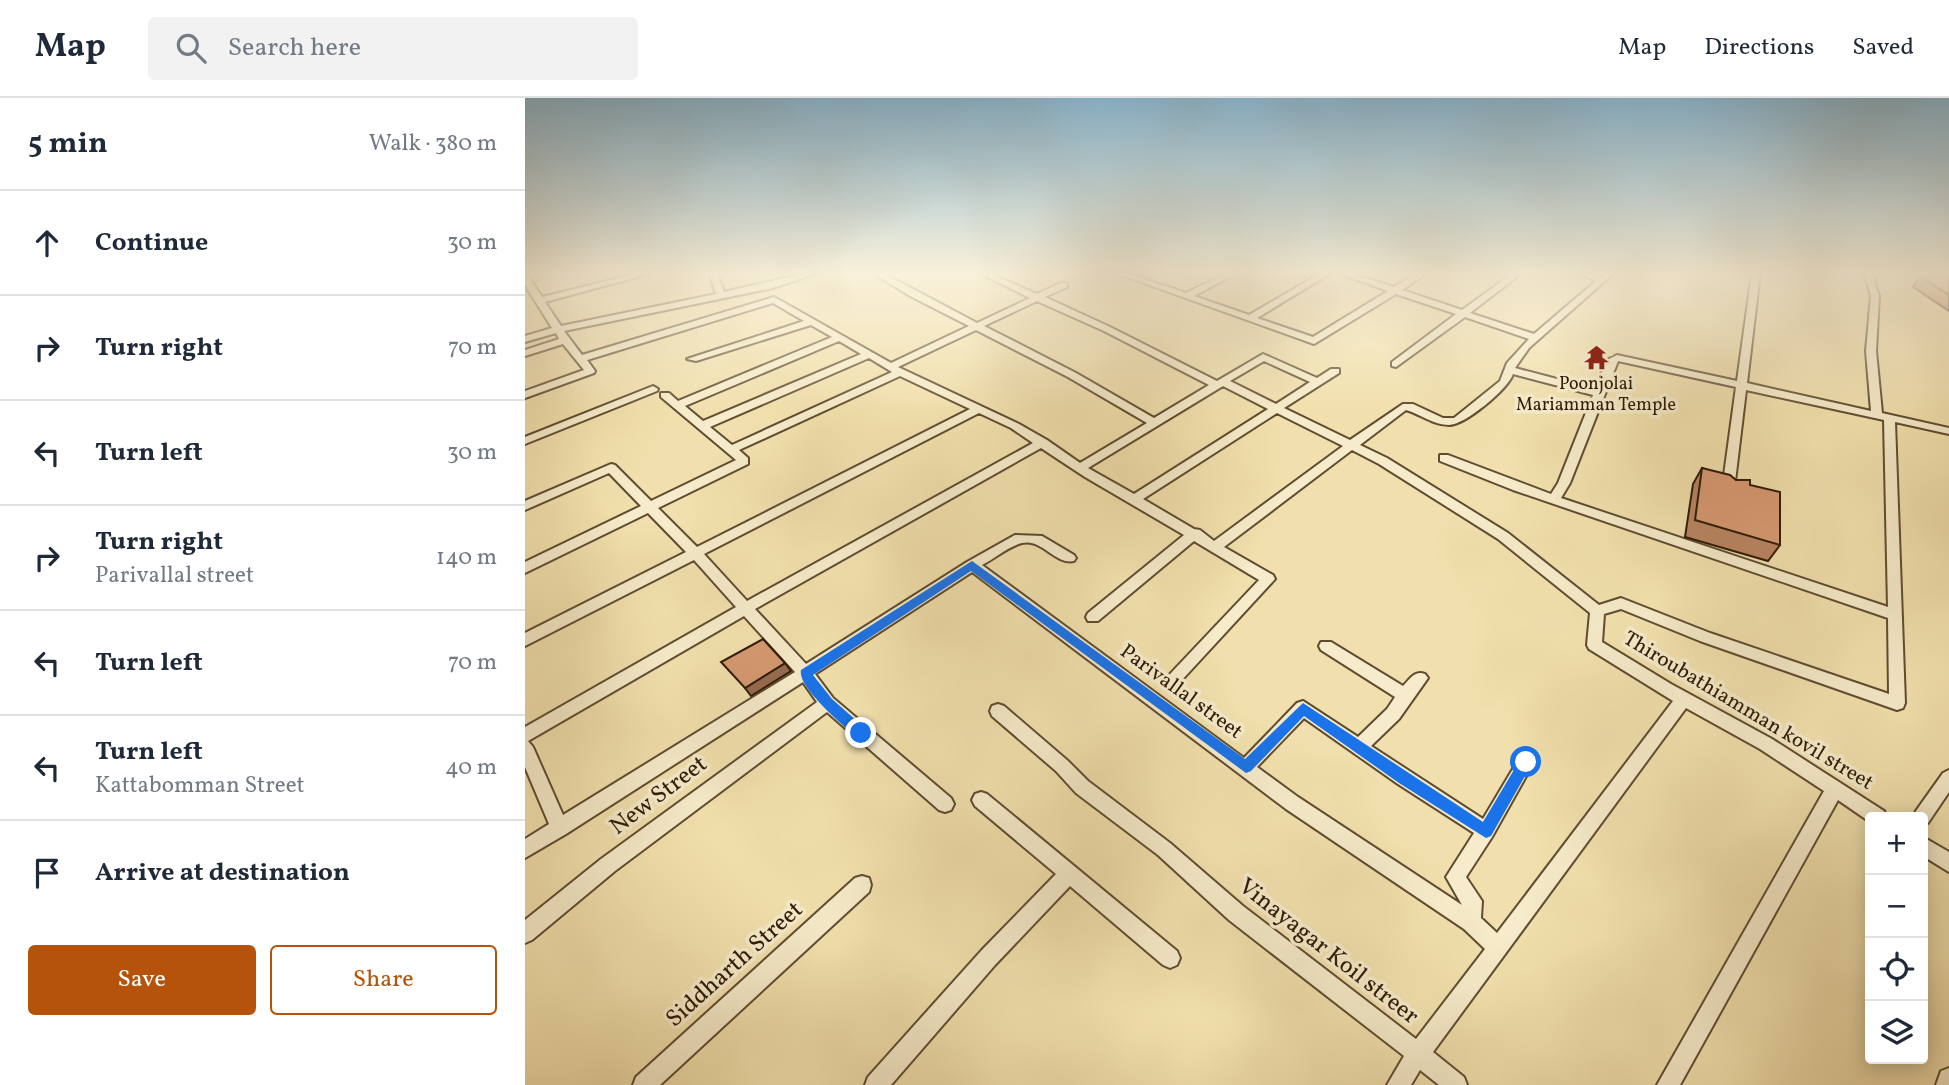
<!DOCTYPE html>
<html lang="en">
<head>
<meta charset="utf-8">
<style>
	:root { --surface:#fff; --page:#f2f2f3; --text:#1f2937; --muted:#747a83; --line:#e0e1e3; --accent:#b45309 }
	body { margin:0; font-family:Vollkorn,serif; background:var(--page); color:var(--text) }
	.controls { position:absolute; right:21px; bottom:21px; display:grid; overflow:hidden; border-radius:7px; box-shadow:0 4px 18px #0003 }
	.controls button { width:63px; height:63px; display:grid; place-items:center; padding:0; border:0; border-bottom:2px solid var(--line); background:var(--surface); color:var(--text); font:35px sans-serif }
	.stop { position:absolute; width:21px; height:21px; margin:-16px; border:5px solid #1a73e8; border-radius:50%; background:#fff }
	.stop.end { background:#1a73e8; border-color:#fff; box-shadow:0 2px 7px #0008 }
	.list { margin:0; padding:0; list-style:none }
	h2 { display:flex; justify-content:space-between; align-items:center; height:91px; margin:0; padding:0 28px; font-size:30px }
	h2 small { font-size:23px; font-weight:400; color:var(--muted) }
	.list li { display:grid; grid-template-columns:46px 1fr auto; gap:21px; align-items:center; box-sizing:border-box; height:105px; padding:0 28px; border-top:2px solid var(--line) }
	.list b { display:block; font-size:26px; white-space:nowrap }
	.list p { margin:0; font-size:23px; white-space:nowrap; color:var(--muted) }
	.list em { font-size:23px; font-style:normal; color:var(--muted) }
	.actions { display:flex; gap:14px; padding:21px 28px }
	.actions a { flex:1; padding:16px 0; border:2px solid var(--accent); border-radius:7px; text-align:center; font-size:24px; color:var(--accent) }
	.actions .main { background:var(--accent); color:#fff }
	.icon { flex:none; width:38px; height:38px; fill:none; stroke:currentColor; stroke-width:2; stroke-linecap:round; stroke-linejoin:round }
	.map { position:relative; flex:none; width:1424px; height:987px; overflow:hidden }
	header { display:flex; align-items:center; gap:42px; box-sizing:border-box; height:98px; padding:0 35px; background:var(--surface); border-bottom:2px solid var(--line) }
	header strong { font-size:33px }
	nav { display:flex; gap:38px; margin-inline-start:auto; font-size:24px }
	.search { width:490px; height:63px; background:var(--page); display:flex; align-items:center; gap:18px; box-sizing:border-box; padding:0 24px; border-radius:7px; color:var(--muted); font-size:26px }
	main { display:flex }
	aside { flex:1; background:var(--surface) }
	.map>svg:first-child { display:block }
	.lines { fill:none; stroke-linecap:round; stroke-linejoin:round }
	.street-casing { stroke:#5f4c30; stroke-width:4 }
	.street { fill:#f6ebca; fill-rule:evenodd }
	.wall { fill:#b88461; stroke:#2e1b07; stroke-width:2 }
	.shaded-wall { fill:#966b4f; stroke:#2e1b07; stroke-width:2 }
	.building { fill:#d69971; stroke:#2e1b07; stroke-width:2 }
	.route { fill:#1a73e8 }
	.labels { text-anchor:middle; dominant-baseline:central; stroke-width:7; stroke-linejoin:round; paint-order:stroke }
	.far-poi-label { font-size:18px; fill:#2e1b07; stroke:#f6ebca }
	.street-label { font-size:21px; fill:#2e1b07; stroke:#f6ebca }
	.near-street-label { font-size:24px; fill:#2e1b07; stroke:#f6ebca }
</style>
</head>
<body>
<header>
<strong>Map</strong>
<div class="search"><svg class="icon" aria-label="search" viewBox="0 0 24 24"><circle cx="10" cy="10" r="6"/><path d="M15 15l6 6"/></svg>Search here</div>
<nav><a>Map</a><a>Directions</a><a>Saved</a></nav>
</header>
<main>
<aside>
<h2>5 min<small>Walk · 380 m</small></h2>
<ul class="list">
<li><svg class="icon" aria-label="ahead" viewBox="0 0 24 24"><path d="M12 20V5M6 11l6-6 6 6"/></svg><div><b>Continue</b></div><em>30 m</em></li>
<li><svg class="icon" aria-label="right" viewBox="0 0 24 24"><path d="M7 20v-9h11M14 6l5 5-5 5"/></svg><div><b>Turn right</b></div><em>70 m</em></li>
<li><svg class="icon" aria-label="left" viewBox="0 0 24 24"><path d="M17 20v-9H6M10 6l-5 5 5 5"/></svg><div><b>Turn left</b></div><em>30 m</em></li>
<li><svg class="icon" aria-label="right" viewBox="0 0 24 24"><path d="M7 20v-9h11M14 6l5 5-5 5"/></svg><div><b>Turn right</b><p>Parivallal street</p></div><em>140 m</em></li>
<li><svg class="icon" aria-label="left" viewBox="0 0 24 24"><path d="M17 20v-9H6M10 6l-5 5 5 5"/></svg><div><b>Turn left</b></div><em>70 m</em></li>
<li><svg class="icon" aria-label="left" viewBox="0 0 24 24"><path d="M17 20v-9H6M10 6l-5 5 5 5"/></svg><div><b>Turn left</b><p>Kattabomman Street</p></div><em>40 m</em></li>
<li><svg class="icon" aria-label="arrive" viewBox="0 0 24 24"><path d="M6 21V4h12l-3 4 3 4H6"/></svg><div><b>Arrive at destination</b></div></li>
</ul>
<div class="actions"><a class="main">Save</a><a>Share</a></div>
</aside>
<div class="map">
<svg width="1424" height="987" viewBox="0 0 1424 987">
	<rect width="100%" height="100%" fill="#f1e0ad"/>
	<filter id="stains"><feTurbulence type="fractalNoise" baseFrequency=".00286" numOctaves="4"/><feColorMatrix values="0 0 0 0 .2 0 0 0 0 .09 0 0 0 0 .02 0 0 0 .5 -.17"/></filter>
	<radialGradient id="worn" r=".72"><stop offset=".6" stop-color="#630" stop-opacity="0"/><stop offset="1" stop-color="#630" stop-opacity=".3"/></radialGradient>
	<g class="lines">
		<defs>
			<g id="street">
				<path d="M114 175H127L20 204 36 228 191 196 184 175H192L199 194 281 175H293L248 190 39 233 57 257 249 199 366 265 444 228 385 198 348 175H358L452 225 505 200 454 175H464L512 196 536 185H542V189L520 199 585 229 692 283 738 256 792 280 806 271H814V275L759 310 825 342 878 306H888L918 320H929L975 283 982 265 1004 241 940 219 871 269 867 268V264L931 216 871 196 789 246 591 175H602L661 195 702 175H712L669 198 724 217 796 175H806L732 220 788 239 863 193 813 175H825L869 189 892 175H902L877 192 937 212 988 175H997L945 215 1009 236 1071 183 1051 175H1063L1076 179 1080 175H1089L1004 250 990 270 1070 291 1082 262 1092 257 1212 283 1227 175H1235L1222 285 1346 313 1341 253 1346 198 1339 175H1347L1354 198 1351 253 1357 315 1424 330V336L1370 324 1380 605 1378 610 1372 612 1175 543 1096 511 1079 516 1077 544 1146 586 1247 641 1359 713 1362 719H1345V724L1313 702 1155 987H1132L1299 693 1235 651 1161 610 908 954 939 979 942 987H914L895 972 886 987H862L879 958 704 822 633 757 551 695 531 673 467 618 465 613 467 608 473 606 479 608 543 663 563 683 645 745 718 808 891 941 960 851 939 831 761 711 447 474 290 576 308 600 426 700 429 706 426 712 420 714 414 712 302 614 90 773 7 842 0 845V822L76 761 292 604 278 584 41 736 0 760V741L24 726 0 669V629L211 509 169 462 0 548V535L161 454 123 415 0 475V464L116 408 84 375 0 412V403L86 366 90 367 126 403 211 362 136 299V295H144L153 303 307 239 286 227 171 263 162 261 279 223 248 205 62 262 70 273 69 275 0 300V293L59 272 38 246 0 258V252L34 241 31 235 0 244V238L27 230 0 187V177L3 178 17 199ZM512 203 579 233 684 287 629 320 551 275 459 228ZM451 232 543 279 622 325 555 365 522 342 494 326 373 269ZM314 243 336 256 178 323 160 308ZM344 260 367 274 207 347 185 329ZM739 263 785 284 751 306 705 283ZM1093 263 1211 289 1197 392 1203 396 1209 392 1221 292 1359 322 1363 509 1036 400 1045 385ZM988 276 1068 297 1033 385 1026 396 923 357H915V363L988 392 1363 520 1364 596 1185 535 1096 500 1074 507 983 435 862 360 835 347 881 312C895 316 908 327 924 327 940 327 983 291 988 276ZM375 278 445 311 172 449 133 410 223 366V360L214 352ZM698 288 743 311 609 396 563 370ZM454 315 486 330 508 345 222 503 179 456ZM752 315 818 348 689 443 675 432 669 431 618 401ZM516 350 560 379 659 437 563 515 561 519 563 523H573L669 443 734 482 646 575 643 579 646 583 651 585 656 583 750 481 748 477 699 449 827 352 854 366 973 441 1065 515 1062 547 1064 551 1148 603 972 835 956 820 957 803 941 779 967 739 1009 664 1007 659 1001 657 995 659 958 721 846 648 874 621 903 580 900 576C890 572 885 581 878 588L806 544H796L794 548 796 552 870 599 862 611 833 639 778 603 772 605 719 660 457 467C469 461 484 448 497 445 517 440 530 467 549 463L551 460 549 457 517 438 490 437 442 464 281 566 230 511ZM219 518 270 574 38 717 8 649 3 643ZM779 620 873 686 949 735 921 779 937 807 773 699 732 669Z"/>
				<polygon points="128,288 133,291 132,293 0,346 0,339"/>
				<polygon points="1424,672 1424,694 1403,725 1398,727 1398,719 1388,719 1391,713 1418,675"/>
				<polygon points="456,694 462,696 652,853 655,860 652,867 645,870 638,867 545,788 470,867 366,987 340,987 343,979 456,853 531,776 450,708 447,702 450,696"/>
				<polygon points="1398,739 1424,754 1424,774 1398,758"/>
				<polygon points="337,778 344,780 346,787 344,794 135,987 108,987 111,979 330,780"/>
				<polygon points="1424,970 1424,987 1411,987 1416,973"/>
			</g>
		</defs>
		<use href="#street" class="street-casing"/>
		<use href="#street" class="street"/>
	</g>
	<g class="wall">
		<polygon points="1424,176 1424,213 1388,189 1395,178"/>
		<polygon points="1177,370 1225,387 1255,447 1243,463 1160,439 1168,386"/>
	</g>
	<polygon class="shaded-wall" points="260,565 266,573 226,598 220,590"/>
	<g class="building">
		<polygon points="1424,176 1424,197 1395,178"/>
		<polygon points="1177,370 1205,377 1211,382 1225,382 1225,387 1255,394 1255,447 1170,422"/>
		<polygon points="238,541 260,565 220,590 196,564"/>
	</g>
	<linearGradient id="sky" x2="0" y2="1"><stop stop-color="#89b7d1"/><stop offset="0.56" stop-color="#f9f1da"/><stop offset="1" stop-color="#f9f1da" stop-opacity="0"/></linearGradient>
	<rect width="1424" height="313" fill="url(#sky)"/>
	<path class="route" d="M447 463 720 661 778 605 958 724 996 660 1001 658 1008 664 966 738 961 740 874 685 779 618 726 673 721 675 446 473 288 577 307 601 341 631V639H331C318 627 272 589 276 572Z"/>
	<defs>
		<symbol id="temple-bare" viewBox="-9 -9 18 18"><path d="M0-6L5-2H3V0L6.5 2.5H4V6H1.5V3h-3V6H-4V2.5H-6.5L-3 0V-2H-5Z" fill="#8f2418" stroke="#f6ebca" stroke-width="2.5" paint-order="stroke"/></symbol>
	</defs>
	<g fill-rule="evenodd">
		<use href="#temple-bare" x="1054" y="242" width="35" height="35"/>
	</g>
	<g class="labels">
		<g class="far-poi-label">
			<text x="1071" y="286">Poonjolai<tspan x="1071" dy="21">Mariamman Temple</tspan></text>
		</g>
		<g class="street-label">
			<text transform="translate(656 594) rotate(36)">Parivallal street</text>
			<text transform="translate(1223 613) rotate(31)">Thiroubathiamman kovil street</text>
		</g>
		<g class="near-street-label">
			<text transform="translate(134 698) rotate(-37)">New Street</text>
			<text transform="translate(803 854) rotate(38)">Vinayagar Koil streer</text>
			<text transform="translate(210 867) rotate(-42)">Siddharth Street</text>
		</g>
	</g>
	<rect width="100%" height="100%" filter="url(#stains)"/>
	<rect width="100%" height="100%" fill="url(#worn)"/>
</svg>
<div class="controls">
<button>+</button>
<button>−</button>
<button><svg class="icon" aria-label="locate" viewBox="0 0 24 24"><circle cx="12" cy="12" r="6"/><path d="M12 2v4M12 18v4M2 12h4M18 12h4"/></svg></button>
<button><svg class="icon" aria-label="layers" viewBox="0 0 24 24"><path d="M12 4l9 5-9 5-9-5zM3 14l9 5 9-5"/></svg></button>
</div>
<div class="stop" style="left:1001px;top:664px"></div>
<div class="stop end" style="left:336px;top:635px"></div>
</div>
</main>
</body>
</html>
